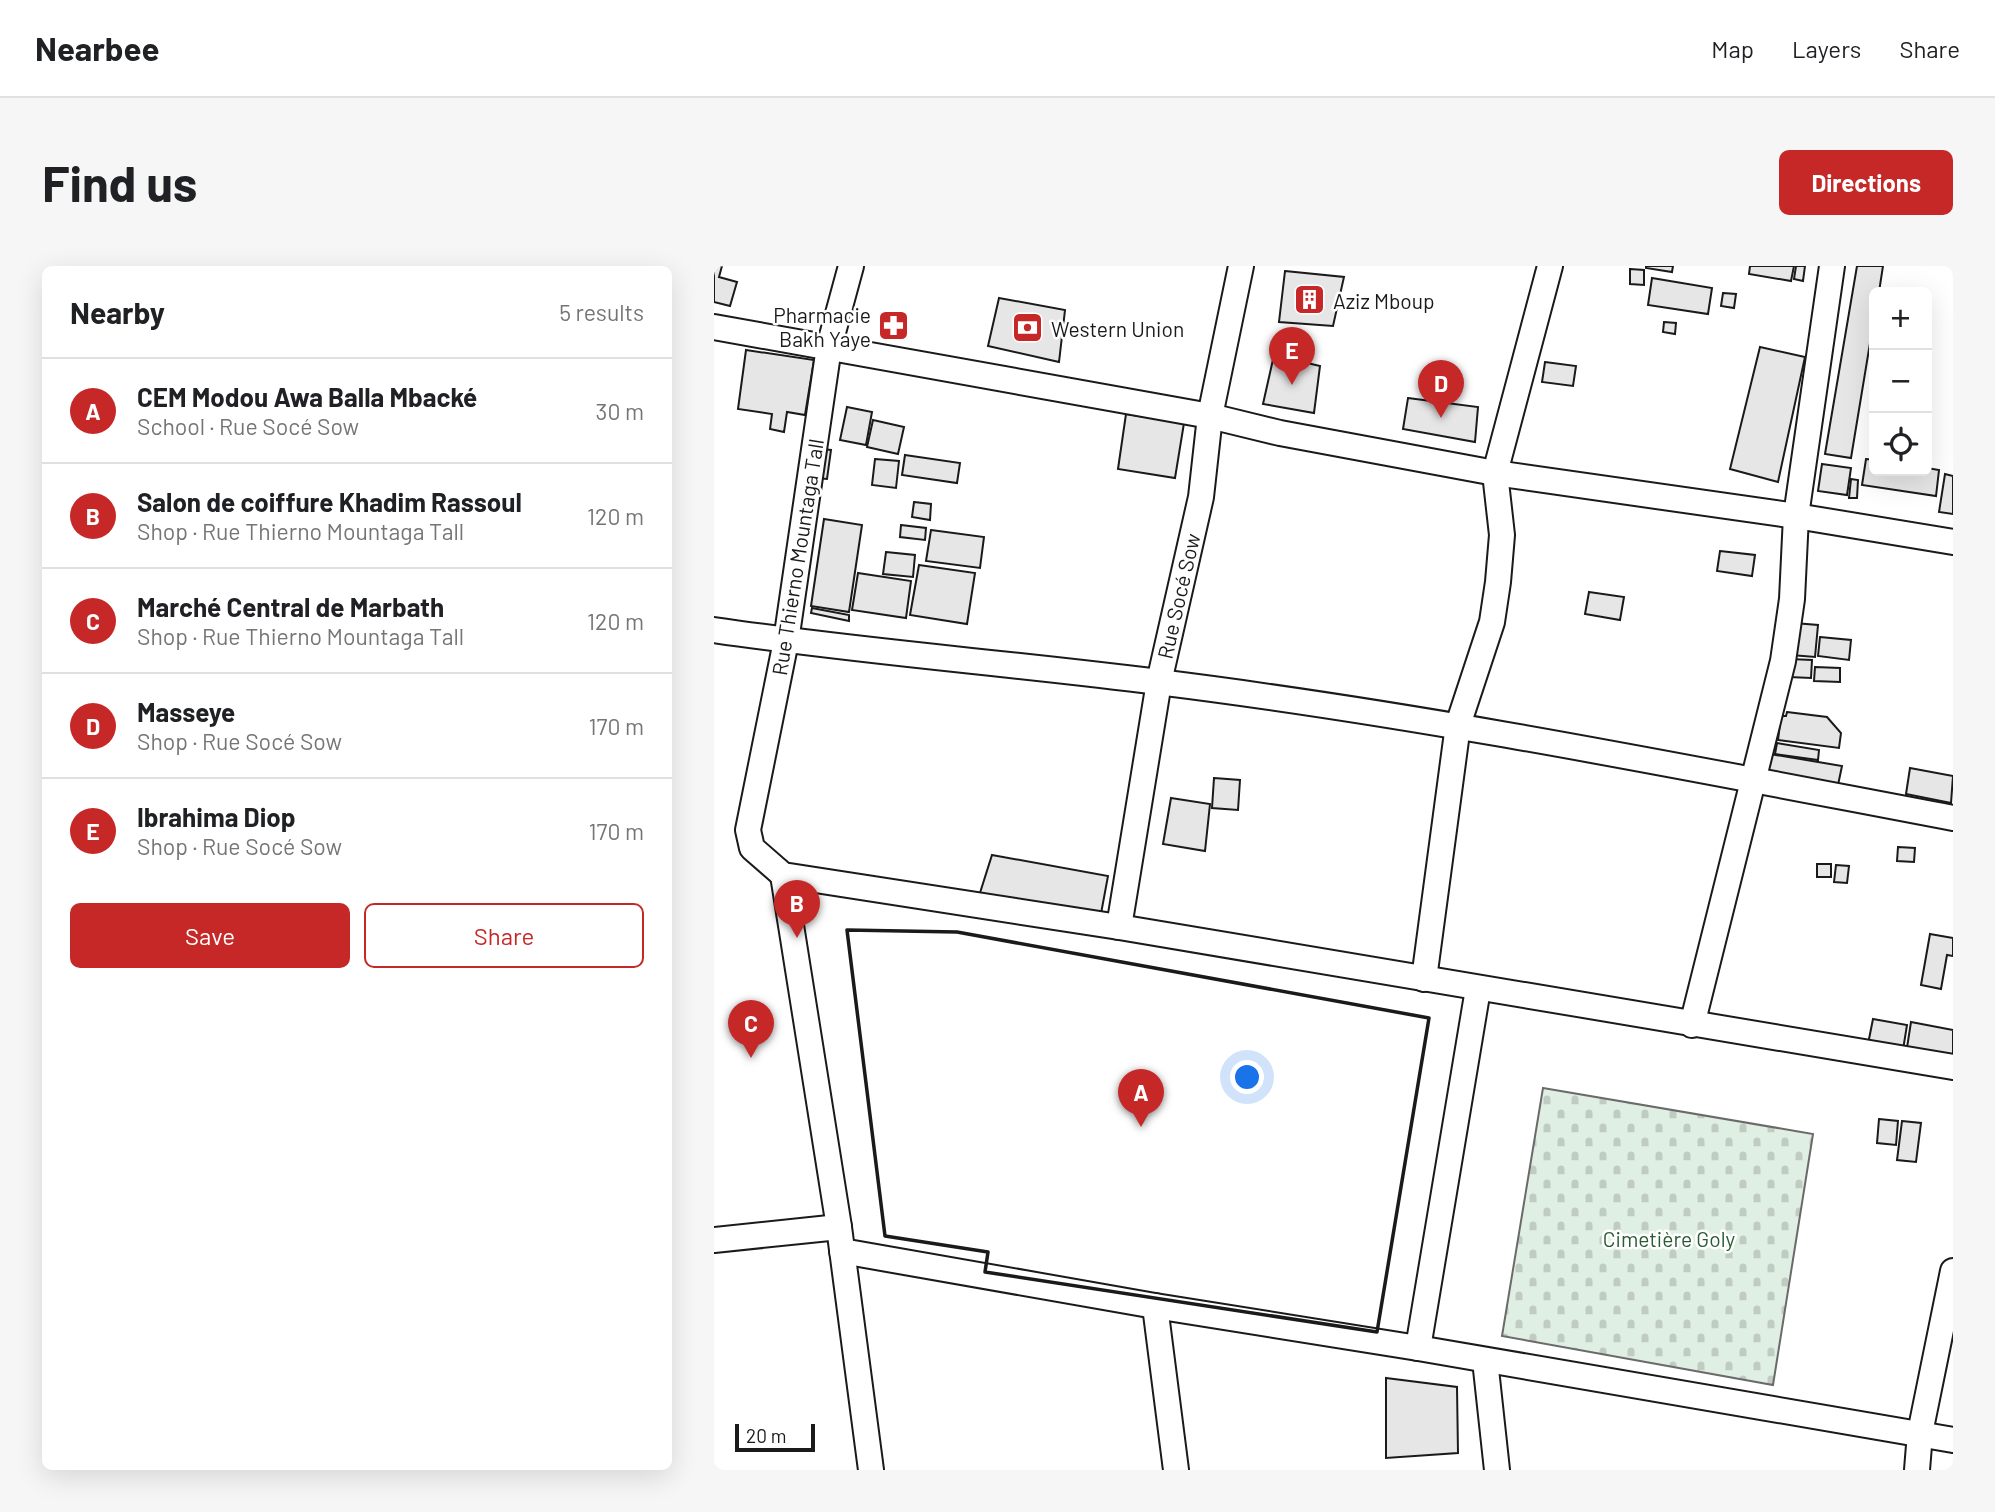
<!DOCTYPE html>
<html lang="en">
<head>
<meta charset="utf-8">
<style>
	:root { --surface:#fff; --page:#f6f6f6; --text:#202124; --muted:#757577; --line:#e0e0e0; --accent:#c62828 }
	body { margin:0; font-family:Barlow,sans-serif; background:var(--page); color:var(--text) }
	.controls { position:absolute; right:21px; top:21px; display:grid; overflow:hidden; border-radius:10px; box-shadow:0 7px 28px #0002 }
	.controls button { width:63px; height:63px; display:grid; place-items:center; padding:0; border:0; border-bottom:2px solid var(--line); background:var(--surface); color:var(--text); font:35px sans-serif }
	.scale { position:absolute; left:21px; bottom:18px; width:80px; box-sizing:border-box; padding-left:7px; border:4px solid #1a1a1a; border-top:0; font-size:19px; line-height:24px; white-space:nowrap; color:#1a1a1a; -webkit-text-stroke:5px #fff; paint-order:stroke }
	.you { position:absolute; left:534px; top:812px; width:24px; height:24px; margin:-18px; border:5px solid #fff; border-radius:50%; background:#1a73e8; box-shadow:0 0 0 10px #1a73e833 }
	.badge { display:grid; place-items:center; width:46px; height:46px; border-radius:50%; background:var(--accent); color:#fff; font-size:23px; font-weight:700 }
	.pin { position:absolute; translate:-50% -58px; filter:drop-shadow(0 2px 4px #0008) }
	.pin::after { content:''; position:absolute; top:37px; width:24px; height:21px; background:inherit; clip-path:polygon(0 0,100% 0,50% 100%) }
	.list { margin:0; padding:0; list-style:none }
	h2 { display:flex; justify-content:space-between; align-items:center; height:91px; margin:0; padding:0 28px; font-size:30px }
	h2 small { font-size:23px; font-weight:400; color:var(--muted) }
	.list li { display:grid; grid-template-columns:46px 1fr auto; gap:21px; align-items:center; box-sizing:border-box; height:105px; padding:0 28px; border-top:2px solid var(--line) }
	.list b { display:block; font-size:26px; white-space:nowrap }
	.list p { margin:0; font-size:23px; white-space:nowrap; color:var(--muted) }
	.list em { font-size:23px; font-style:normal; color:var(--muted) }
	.actions { display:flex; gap:14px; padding:21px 28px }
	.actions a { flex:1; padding:16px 0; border:2px solid var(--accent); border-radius:10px; text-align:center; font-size:24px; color:var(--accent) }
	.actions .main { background:var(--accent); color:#fff }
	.icon { flex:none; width:38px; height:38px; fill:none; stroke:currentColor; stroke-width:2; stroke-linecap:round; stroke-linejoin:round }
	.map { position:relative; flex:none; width:1239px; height:1204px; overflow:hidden; border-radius:10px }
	header { display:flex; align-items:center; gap:42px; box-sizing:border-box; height:98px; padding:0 35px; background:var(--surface); border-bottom:2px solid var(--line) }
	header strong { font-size:33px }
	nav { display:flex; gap:38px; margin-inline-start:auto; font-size:24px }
	.intro { display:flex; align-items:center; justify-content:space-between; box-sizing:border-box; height:168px; padding:0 42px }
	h1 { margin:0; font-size:49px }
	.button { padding:18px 32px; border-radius:10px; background:var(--accent); color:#fff; font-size:24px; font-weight:700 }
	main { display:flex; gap:42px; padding:0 42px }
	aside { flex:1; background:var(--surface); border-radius:10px; box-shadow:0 7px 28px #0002 }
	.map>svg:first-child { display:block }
	.cemetery { fill:url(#cemetery-stones); stroke:#6a6a6a; stroke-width:2 }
	.building { fill:#e6e6e6; stroke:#1a1a1a; stroke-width:2 }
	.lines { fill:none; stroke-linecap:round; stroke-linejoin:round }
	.street-casing { stroke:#1a1a1a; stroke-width:28 }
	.street { stroke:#fff; stroke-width:24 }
	.wall { stroke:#1a1a1a; stroke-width:3.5 }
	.labels { text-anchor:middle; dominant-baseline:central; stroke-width:5; stroke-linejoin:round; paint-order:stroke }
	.poi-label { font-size:21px; fill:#1a1a1a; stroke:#fff; text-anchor:start }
	.street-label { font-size:21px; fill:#1a1a1a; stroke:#fff }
	.park-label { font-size:21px; fill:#2b5a34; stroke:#fff }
</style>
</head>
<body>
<header>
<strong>Nearbee</strong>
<nav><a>Map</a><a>Layers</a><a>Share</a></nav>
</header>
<div class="intro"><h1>Find us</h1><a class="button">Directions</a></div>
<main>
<aside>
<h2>Nearby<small>5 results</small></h2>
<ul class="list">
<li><span class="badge">A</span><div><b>CEM Modou Awa Balla Mbacké</b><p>School · Rue Socé Sow</p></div><em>30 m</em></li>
<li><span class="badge">B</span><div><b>Salon de coiffure Khadim Rassoul</b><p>Shop · Rue Thierno Mountaga Tall</p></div><em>120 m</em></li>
<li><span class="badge">C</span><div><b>Marché Central de Marbath</b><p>Shop · Rue Thierno Mountaga Tall</p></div><em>120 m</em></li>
<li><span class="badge">D</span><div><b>Masseye</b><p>Shop · Rue Socé Sow</p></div><em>170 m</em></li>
<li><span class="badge">E</span><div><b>Ibrahima Diop</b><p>Shop · Rue Socé Sow</p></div><em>170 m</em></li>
</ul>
<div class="actions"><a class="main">Save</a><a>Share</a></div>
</aside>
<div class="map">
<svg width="1239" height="1204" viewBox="0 0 1239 1204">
	<defs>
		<pattern id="cemetery-stones" width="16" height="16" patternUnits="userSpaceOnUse" patternTransform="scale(1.75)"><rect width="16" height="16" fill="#e0efe3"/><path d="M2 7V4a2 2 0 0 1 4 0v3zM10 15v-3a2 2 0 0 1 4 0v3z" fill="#c0ccc2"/></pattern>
	</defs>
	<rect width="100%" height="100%" fill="#fff"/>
	<polygon class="cemetery" points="829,822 1099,868 1059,1119 788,1070"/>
	<g class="building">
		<polygon points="0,0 8,0 5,11 23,16 16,40 0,36"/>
		<polygon points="932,0 959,0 958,6 932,2"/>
		<polygon points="1036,0 1080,0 1077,15 1035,8"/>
		<polygon points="1082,0 1091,0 1089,15 1080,13"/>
		<polygon points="1143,0 1169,0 1165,26 1160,26 1160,53 1137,192 1111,188"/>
		<polygon points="916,3 930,4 930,19 916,18"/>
		<polygon points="571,5 630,11 619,60 565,56"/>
		<polygon points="938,12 998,22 994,48 934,39"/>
		<polygon points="1009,27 1022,28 1020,42 1007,40"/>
		<polygon points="285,32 351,44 345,96 274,80"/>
		<polygon points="950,56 962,57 961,68 949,66"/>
		<polygon points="1046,81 1091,91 1064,216 1016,203"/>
		<polygon points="32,84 100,94 91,149 73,146 70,166 56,163 58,148 24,143"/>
		<polygon points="560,89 606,100 600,147 549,138"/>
		<polygon points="831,96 862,100 859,120 828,116"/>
		<polygon points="694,132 764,141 761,176 689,163"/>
		<polygon points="133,141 158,146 152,179 126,174"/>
		<polygon points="412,148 470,157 461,212 404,203"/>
		<polygon points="159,154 190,161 184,188 153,181"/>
		<polygon points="107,183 117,184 113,213 103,212"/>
		<polygon points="191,189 246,197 243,217 188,209"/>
		<polygon points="161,193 185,195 182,222 158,219"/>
		<polygon points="1152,193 1160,194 1160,205 1213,205 1213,202 1225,204 1222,230 1148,219"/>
		<polygon points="1108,198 1137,202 1133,229 1104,225"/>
		<polygon points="1231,208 1239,210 1239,248 1225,246"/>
		<polygon points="1137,213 1144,214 1143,232 1135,232"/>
		<polygon points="200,236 217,238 216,254 198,251"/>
		<polygon points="110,253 148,259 135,346 97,340"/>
		<polygon points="187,259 212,262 211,274 186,271"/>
		<polygon points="217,264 270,271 266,302 212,295"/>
		<polygon points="1006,285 1041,289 1038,310 1003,305"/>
		<polygon points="172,286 201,289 199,311 169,308"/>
		<polygon points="205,299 261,307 253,358 196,349"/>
		<polygon points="144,307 197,315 192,352 138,344"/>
		<polygon points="875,326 910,331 906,354 871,348"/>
		<polygon points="98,342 135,349 135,355 97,347"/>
		<polygon points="1080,357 1104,359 1101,391 1077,389"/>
		<polygon points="1106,371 1137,374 1135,394 1104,390"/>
		<polygon points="1076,393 1098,394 1097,412 1075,411"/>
		<polygon points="1101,401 1126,402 1126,416 1100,415"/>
		<polygon points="1073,446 1113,451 1127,467 1125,482 1064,474 1067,450 1072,450"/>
		<polygon points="1063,477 1105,484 1104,494 1061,488"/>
		<polygon points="1056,488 1128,500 1124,519 1053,507"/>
		<polygon points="1196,502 1239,510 1237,537 1192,528"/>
		<polygon points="500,512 526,514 524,544 498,542"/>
		<polygon points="457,532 496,538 491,585 449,578"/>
		<polygon points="1184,581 1201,582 1200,596 1183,595"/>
		<polygon points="278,589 394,610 386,653 265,630"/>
		<rect x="1103" y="598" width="14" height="13"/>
		<polygon points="1122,599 1135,600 1133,617 1120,616"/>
		<polygon points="1216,668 1239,672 1239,690 1233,689 1227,723 1207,719"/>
		<polygon points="1159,753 1193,759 1189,784 1154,778"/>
		<polygon points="1197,756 1239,764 1239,795 1192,788"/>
		<polygon points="1165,853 1184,855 1182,879 1163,877"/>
		<polygon points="1188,855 1207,857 1202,896 1183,894"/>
		<polygon points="672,1112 743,1121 744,1187 672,1192"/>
	</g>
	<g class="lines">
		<defs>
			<g id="street">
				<polyline points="137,0 115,81 72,375 34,564 38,582 69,609 405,661 1239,801"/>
				<polyline points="0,61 496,150 566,167 781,207 1082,250 1239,276"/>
				<path d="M0 364C148 386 296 397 444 416 711 449 975 502 1239 552"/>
				<polyline points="69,609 125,961 157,1204"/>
				<polyline points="405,661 445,416 487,231 496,150 527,0"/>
				<polyline points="710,713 744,459 778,356 784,316 788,269 781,207 836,0"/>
				<polyline points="978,759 1069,395 1078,333 1082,250 1118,0"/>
				<polyline points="0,974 125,961"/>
				<polyline points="128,985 441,1040 704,1082 1239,1174"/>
				<polyline points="441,1040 462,1204"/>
				<polyline points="704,1082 764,723"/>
				<polyline points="771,1094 783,1204"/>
				<polyline points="1203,1204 1206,1167 1239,1005"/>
			</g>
		</defs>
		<use href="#street" class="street-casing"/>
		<use href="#street" class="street"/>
		<polygon class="wall" points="133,664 243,666 715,752 663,1066 271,1006 274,986 171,970"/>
	</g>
	<defs>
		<symbol id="building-square" viewBox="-11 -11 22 22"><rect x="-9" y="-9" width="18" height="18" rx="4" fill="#c62828" stroke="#fff"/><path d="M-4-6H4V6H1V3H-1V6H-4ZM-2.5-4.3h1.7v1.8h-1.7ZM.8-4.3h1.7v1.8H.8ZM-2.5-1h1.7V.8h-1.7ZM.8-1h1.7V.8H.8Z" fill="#fff"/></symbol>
		<symbol id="pharmacy-square" viewBox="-11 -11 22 22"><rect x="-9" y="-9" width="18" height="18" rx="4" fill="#c62828" stroke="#fff"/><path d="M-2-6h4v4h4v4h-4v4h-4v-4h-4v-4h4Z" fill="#fff"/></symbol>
		<symbol id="bank-square" viewBox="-11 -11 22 22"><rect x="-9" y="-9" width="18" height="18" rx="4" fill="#c62828" stroke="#fff"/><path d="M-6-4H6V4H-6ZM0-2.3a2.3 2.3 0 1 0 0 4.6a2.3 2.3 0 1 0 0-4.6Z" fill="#fff"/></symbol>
	</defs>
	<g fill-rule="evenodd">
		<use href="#building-square" x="578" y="16" width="35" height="35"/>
		<use href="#pharmacy-square" x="162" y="42" width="35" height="35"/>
		<use href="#bank-square" x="296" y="44" width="35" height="35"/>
	</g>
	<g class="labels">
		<g class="poi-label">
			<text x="619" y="34">Aziz Mboup</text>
			<text x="157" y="48" text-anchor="end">Pharmacie<tspan x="157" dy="24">Bakh Yaye</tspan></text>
			<text x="337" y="62">Western Union</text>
		</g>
		<g class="street-label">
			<text transform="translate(83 291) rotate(-81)">Rue Thierno Mountaga Tall</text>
			<text transform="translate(464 330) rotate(-77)">Rue Socé Sow</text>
		</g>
		<g class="park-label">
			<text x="955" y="972">Cimetière Goly</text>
		</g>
	</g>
</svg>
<div class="controls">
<button>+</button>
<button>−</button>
<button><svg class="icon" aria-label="locate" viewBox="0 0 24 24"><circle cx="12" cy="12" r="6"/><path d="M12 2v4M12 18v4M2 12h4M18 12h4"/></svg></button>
</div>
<div class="scale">20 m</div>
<div class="you"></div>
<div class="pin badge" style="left:427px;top:861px">A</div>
<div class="pin badge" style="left:83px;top:672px">B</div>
<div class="pin badge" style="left:37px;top:792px">C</div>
<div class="pin badge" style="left:727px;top:152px">D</div>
<div class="pin badge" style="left:578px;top:119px">E</div>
</div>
</main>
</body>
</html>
